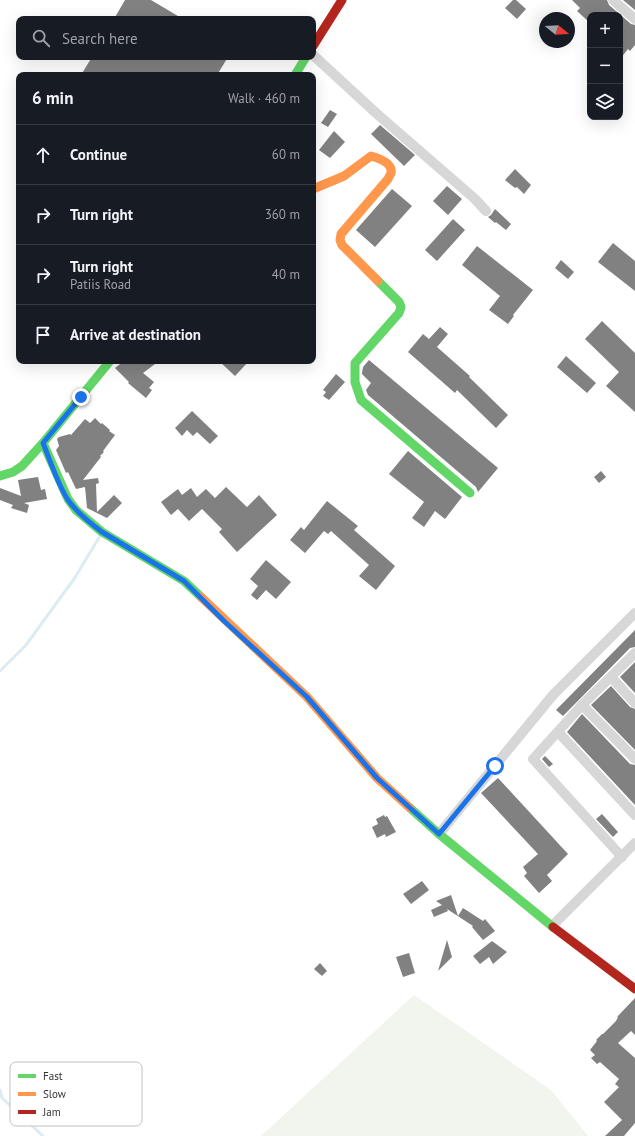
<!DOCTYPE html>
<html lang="en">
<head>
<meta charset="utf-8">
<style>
	:root { --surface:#171b24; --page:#242831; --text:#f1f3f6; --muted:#9ea1a6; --line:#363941 }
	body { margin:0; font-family:"PT Sans",sans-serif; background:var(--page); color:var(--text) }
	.controls { position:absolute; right:12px; top:12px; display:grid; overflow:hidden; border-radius:8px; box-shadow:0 4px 16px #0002 }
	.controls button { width:36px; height:36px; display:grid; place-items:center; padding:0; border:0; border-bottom:1px solid var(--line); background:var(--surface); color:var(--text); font:20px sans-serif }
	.compass { position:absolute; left:539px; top:12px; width:36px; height:36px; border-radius:50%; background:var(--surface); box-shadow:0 4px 16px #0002; rotate:108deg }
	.stop { position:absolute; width:12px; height:12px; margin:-9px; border:3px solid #1a73e8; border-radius:50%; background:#fff }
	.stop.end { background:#1a73e8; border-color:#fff; box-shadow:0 1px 4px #0008 }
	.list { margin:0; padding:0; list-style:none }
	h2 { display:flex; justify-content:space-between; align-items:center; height:52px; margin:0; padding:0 16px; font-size:17px }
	h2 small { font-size:13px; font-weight:400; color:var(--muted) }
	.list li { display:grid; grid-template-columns:26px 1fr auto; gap:12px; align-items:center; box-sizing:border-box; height:60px; padding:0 16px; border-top:1px solid var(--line) }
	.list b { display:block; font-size:15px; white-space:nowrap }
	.list p { margin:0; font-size:13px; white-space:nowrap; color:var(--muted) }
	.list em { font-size:13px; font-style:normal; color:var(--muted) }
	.icon { flex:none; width:22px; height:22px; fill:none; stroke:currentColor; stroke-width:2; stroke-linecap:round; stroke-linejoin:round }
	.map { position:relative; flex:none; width:635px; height:1136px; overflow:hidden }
	.search { position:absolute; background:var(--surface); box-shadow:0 4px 16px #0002; left:16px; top:16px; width:300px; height:44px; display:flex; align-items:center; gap:10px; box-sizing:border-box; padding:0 14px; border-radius:8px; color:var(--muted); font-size:15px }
	.panel { position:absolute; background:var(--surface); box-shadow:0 4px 16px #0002; left:16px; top:72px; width:300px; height:292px; border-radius:8px }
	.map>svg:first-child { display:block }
	.green { fill:#f1f5ed }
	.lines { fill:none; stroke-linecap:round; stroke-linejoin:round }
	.stream { stroke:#ddebf3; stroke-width:3 }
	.building { fill:#818181 }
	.street { stroke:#d7d7d7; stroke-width:10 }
	.fast { stroke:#63d668; stroke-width:9 }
	.slow { stroke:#ff974d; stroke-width:9 }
	.jam { stroke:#b3261e; stroke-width:9 }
	.route { stroke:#1a73e8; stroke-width:5 }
	.key { fill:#fff; stroke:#c2c2c2; stroke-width:1 }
	.key-label { font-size:11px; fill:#333 }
</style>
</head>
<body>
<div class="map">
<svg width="635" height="1136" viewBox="0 0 635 1136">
	<rect width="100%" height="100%" fill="#fff"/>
	<polygon class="green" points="414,995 551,1090 588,1136 261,1136"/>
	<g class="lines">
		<g class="stream">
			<polyline points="0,671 26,645 74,579 100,536"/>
			<polyline points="0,1090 2,1098 43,1136"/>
		</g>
	</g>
	<g class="building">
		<polygon points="125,0 151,0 183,19 114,19"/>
		<polygon points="513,0 516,0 526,9 517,19 505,8"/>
		<polygon points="572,0 607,0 609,5 631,24 635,25 635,45 630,51 628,49 620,59 620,15 590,15 590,23 577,11 580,8"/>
		<polygon points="623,0 635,0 635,10"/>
		<polygon points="92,57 228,57 217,75 81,75"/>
		<polygon points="330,110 337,114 328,127 321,123"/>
		<polygon points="380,125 415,155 404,166 371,134"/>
		<polygon points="334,131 345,142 330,158 319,150"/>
		<polygon points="515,169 531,185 524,194 517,187 515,188 505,180"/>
		<polygon points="447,186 462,199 448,215 433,201"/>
		<polygon points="392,189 412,206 375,247 356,230"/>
		<polygon points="495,209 511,224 506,230 496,222 495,223 488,217 491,215"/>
		<polygon points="453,219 465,230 437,261 425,250"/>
		<polygon points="613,243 635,261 635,291 598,262"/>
		<polygon points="477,246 533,290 513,315 514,316 508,324 489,310 500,296 462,265"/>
		<polygon points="561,260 574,272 568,279 555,268"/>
		<polygon points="602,321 635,353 635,412 606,386 619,372 585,339"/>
		<polygon points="440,327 448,334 437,347 470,376 469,377 508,415 496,428 457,390 455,393 408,352 423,334 429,339"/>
		<polygon points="566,356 596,383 587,393 557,367"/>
		<polygon points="369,360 498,468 478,492 476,487 368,395 366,390 371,383 362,374 362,373 363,367"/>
		<polygon points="124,361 159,361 143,373 154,382 149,388 152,390 146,398 128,383 129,382 115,368"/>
		<polygon points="219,361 249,361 235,376"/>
		<polygon points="336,374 345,382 329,400 323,396 326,392 323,390"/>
		<polygon points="192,411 218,436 210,444 197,432 193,436 187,430 182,436 175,428"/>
		<polygon points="95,418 101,424 102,423 110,430 109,431 115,435 103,451 104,452 100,456 101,457 83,480 98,478 99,483 96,484 97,512 114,495 122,503 107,518 87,508 85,487 76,489 68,472 66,473 56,450 59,446 57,439 59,437 70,434 71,435 85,419 90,423"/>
		<polygon points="408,451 462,497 445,519 435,511 424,527 412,518 424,502 389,474"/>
		<polygon points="601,471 606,477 599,483 594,477"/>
		<polygon points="38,477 41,490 45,489 47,499 24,503 29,505 27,513 11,508 13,505 0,500 0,488 21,496 18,480"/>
		<polygon points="226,487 247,507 259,495 277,515 237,552 219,532 222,529 202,509 189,521 178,509 171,515 161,502 178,489 182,495 191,488 197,497 206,489 215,498"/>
		<polygon points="327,501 358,526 354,530 395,566 376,590 359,576 369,565 331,531 328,534 324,531 305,553 290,540 301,527 304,530"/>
		<polygon points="266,560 291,582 276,599 266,590 257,600 251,595 258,586 250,579"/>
		<polygon points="635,630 635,647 630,648 563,716 556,710"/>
		<polygon points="635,662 635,693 620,677"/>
		<polygon points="611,686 630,707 635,709 635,750 591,705"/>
		<polygon points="582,714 630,764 635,765 635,805 567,732"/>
		<polygon points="545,756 553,764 549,767 542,759"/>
		<polygon points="498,778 568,854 547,875 552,881 539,893 524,876 527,873 523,867 538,854 481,793"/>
		<polygon points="602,814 618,832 613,837 596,819"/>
		<polygon points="384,815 385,817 387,816 396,832 386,837 385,834 377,838 372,827 378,824 376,819"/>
		<polygon points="422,881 429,890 411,904 403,894"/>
		<polygon points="451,895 458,916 463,908 483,921 485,919 495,931 483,940 472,927 473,926 447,909 448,911 434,917 431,910 442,905 436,901"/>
		<polygon points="447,940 452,957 438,971"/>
		<polygon points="492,941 507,952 493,964 489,957 480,964 473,956"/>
		<polygon points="409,953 415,973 403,977 396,957"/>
		<polygon points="320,963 327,971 322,976 314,969"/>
		<polygon points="635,998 635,1035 631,1031 618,1043 635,1058 635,1123 624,1136 605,1136 622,1120 604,1102 619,1087 615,1084 619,1079 600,1062 597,1064 591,1058 595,1055 590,1050 597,1041 596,1040 602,1034 603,1034 616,1021 618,1017 617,1017"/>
	</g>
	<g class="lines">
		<g class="street">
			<polyline points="613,0 635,19"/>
			<polyline points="313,55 376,113 475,199 486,211"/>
			<polyline points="611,677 635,703"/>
			<polyline points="582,705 635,759"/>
			<polyline points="558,732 635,815"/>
			<polyline points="439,834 553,695 635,613"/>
			<polyline points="622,857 533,759 582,705 635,653"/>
			<polyline points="552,926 635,843"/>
		</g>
		<g class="fast">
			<polyline points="295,75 306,57"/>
			<polyline points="378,281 399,302 401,307 399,313 355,363 355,382 361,400 470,493"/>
			<polyline points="43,443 68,499 76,510 102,532 184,581 201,597"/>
			<polyline points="0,476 13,472 22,466 43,443 110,361"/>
			<polyline points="410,808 439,834 553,927"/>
		</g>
		<g class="slow">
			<path d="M313 189 344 176 371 156C378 158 393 163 391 173 390 175 389 177 388 179L341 234 340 240 342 245 378 281"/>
			<polyline points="201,597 307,697 377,778 410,808"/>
		</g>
		<g class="jam">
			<polyline points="313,46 342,0"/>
			<polyline points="553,927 635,989"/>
		</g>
	</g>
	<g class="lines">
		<path class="route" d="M81 397 43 443C50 460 58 485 68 500 77 513 90 523 102 532L184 581 224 621 307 697 377 778 439 834 495 766"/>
	</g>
	<rect x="10" y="1062" width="132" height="64" rx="6" class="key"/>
	<rect x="18" y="1074" width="18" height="4" fill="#63d668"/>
	<rect x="18" y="1092" width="18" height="4" fill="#ff974d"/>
	<rect x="18" y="1110" width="18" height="4" fill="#b3261e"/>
	<g class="key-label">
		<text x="43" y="1080">Fast</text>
		<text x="43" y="1098">Slow</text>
		<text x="43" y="1116">Jam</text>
	</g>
</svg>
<div class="controls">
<button>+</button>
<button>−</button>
<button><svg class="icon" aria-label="layers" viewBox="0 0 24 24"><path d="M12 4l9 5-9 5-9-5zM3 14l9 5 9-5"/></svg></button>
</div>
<svg class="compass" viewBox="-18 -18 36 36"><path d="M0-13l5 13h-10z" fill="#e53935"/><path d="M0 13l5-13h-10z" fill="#9ea1a6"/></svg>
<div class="stop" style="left:495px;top:766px"></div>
<div class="stop end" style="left:81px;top:397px"></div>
<div class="search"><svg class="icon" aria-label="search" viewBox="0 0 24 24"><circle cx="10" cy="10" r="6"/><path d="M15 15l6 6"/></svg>Search here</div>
<section class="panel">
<h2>6 min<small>Walk · 460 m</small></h2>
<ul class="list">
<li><svg class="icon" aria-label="ahead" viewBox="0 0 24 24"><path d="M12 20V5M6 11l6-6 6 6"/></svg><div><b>Continue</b></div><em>60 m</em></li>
<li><svg class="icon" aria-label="right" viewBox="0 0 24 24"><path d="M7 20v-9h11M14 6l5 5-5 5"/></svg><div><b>Turn right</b></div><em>360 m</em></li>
<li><svg class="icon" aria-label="right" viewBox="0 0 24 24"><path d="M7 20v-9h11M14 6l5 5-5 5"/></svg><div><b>Turn right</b><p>Patiis Road</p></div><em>40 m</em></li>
<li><svg class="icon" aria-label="arrive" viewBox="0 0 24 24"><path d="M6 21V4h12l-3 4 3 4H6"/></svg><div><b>Arrive at destination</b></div></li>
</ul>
</section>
</div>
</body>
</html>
